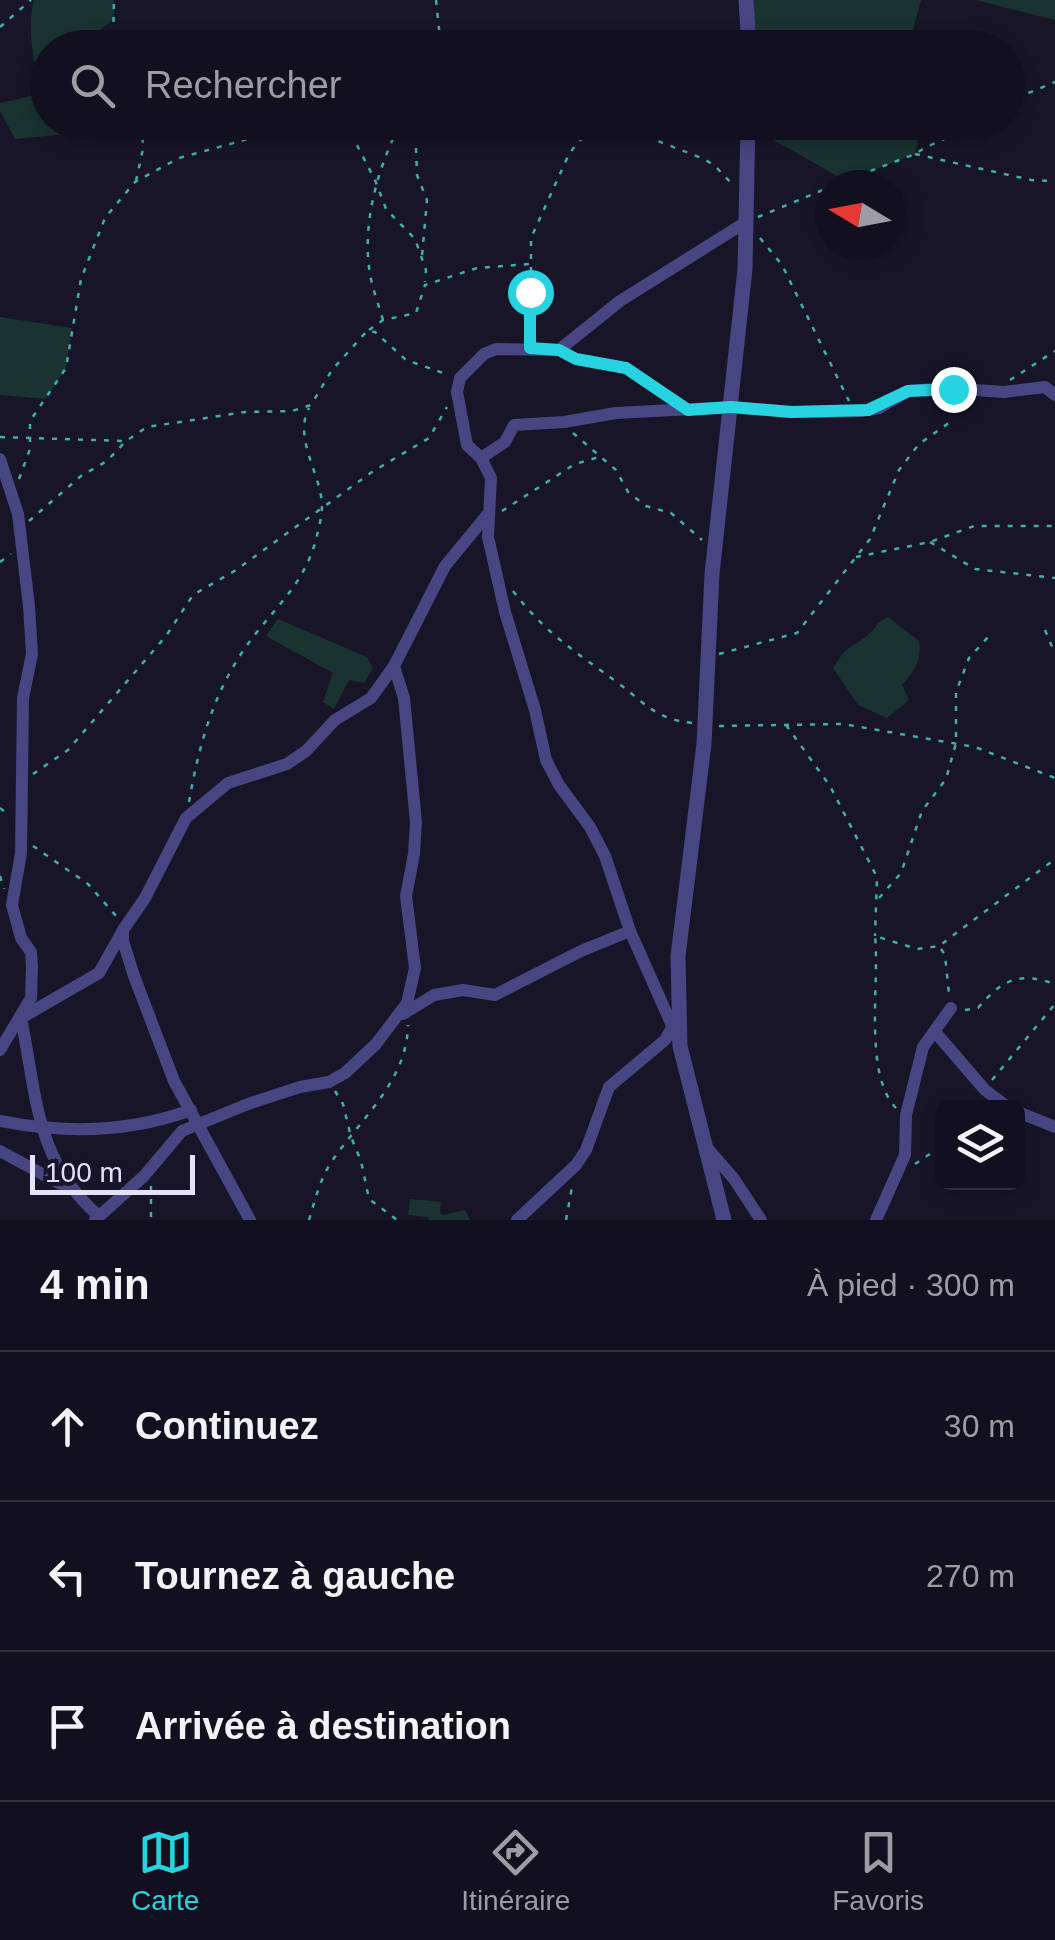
<!DOCTYPE html>
<html lang="fr">
<head>
<meta charset="utf-8">
<style>
	:root { --surface:#12101f; --page:#1f1e2c; --text:#f1f3f6; --muted:#9c9da4; --line:#31303d; --accent:#27d3e1 }
	body { margin:0; font-family:Helvetica,sans-serif; background:var(--page); color:var(--text) }
	.controls { position:absolute; right:30px; bottom:30px; display:grid; overflow:hidden; border-radius:15px; box-shadow:0 5px 15px #0003 }
	.controls button { width:90px; height:90px; display:grid; place-items:center; padding:0; border:0; border-bottom:2px solid var(--line); background:var(--surface); color:var(--text); font:50px sans-serif }
	.compass { position:absolute; left:815px; top:170px; width:90px; height:90px; border-radius:50%; background:var(--surface); box-shadow:0 5px 15px #0003; rotate:280deg }
	.scale { position:absolute; left:30px; bottom:25px; width:165px; box-sizing:border-box; padding-left:10px; border:5px solid #e3e1fb; border-top:0; font-size:28px; line-height:35px; white-space:nowrap; color:#e3e1fb; -webkit-text-stroke:8px #181529; paint-order:stroke }
	.stop { position:absolute; width:30px; height:30px; margin:-22px; border:8px solid #27d3e1; border-radius:50%; background:#fff }
	.stop.end { background:#27d3e1; border-color:#fff; box-shadow:0 2px 10px #0008 }
	.list { margin:0; padding:0; list-style:none }
	h2 { display:flex; justify-content:space-between; align-items:center; height:130px; margin:0; padding:0 40px; font-size:42px }
	h2 small { font-size:32px; font-weight:400; color:var(--muted) }
	.list li { display:grid; grid-template-columns:65px 1fr auto; gap:30px; align-items:center; box-sizing:border-box; height:150px; padding:0 40px; border-top:2px solid var(--line) }
	.list b { display:block; font-size:38px; white-space:nowrap }
	.list em { font-size:32px; font-style:normal; color:var(--muted) }
	.icon { flex:none; width:55px; height:55px; fill:none; stroke:currentColor; stroke-width:2; stroke-linecap:round; stroke-linejoin:round }
	.map { position:relative; flex:none; width:1055px; height:1220px; overflow:hidden }
	.search { position:absolute; background:var(--surface); box-shadow:0 5px 15px #0003; left:30px; right:30px; top:30px; height:110px; display:flex; align-items:center; gap:25px; box-sizing:border-box; padding:0 35px; border-radius:55px; color:var(--muted); font-size:38px }
	.sheet { height:580px; background:var(--surface) }
	nav { display:flex; justify-content:space-around; align-items:center; box-sizing:border-box; height:140px; border-top:2px solid var(--line); background:var(--surface); font-size:28px; color:var(--muted) }
	nav a { display:grid; justify-items:center; gap:5px }
	nav .on { color:var(--accent) }
	.map>svg:first-child { display:block }
	.green { fill:#193331 }
	.lines { fill:none; stroke-linecap:round; stroke-linejoin:round }
	.path { stroke:#42aea5; stroke-width:2.5; stroke-dasharray:5 8; stroke-linecap:butt }
	.minor { stroke:#474682; stroke-width:12 }
	.tertiary { stroke:#474682; stroke-width:15 }
	.route { stroke:#27d3e1; stroke-width:12 }
</style>
</head>
<body>
<div class="map">
<svg width="1055" height="1220" viewBox="0 0 1055 1220">
	<rect width="100%" height="100%" fill="#181529"/>
	<g class="green">
		<path d="M34 0H114V19L96 33 98 47 48 48V122L68 123V134L15 139 0 111V103L40 94C35 62 26 31 34 0Z"/>
		<polygon points="753,0 921,0 908,48 754,47"/>
		<polygon points="976,0 1055,0 1055,20"/>
		<polygon points="756,123 756,122 921,123 915,154 846,181 756,130"/>
		<polygon points="0,317 72,328 66,368 46,399 0,395"/>
		<path d="M888 617 919 641C922 659 914 672 902 685L909 700 887 718 858 705 833 668C846 648 845 651 863 639 874 632 876 622 888 617Z"/>
		<polygon points="278,619 367,657 373,668 364,683 349,680 334,709 323,702 333,673 266,636"/>
		<polygon points="410,1199 441,1202 440,1213 443,1215 465,1210 470,1220 429,1220 428,1217 408,1215"/>
	</g>
	<g class="lines">
		<g class="path">
			<polyline points="436,0 441,48"/>
			<polyline points="0,27 31,0"/>
			<polyline points="113,48 114,0"/>
			<polyline points="1008,109 1026,94 1055,82"/>
			<polyline points="345,122 375,180 386,209 415,239 426,270 425,282"/>
			<polyline points="415,122 417,175 427,200 422,256"/>
			<polyline points="557,122 595,130 648,122"/>
			<polyline points="622,127 704,159 715,166 734,186"/>
			<polyline points="915,154 1031,180 1055,181"/>
			<polyline points="136,181 143,149 142,122"/>
			<polyline points="834,185 915,154 926,147 984,122"/>
			<polyline points="758,217 830,187"/>
			<polyline points="760,238 782,265 849,401"/>
			<path d="M383 320C378 303 371 285 369 267 363 218 379 165 401 122"/>
			<polyline points="369,330 383,320 416,313 425,285 477,268 529,264"/>
			<polyline points="531,337 531,238 569,154 579,141 595,130"/>
			<polyline points="570,356 626,369 670,399"/>
			<polyline points="1010,380 1055,351"/>
			<polyline points="573,433 616,470 628,492 646,506 671,513 702,540"/>
			<polyline points="0,437 125,441"/>
			<polyline points="19,479 30,449 30,421 66,368 81,279 105,218 119,201 135,182 179,158 310,122"/>
			<polyline points="502,511 575,464 599,457"/>
			<polyline points="29,521 81,476 107,461 126,441 147,427 245,412 292,411 311,405 332,370 367,331 375,332 406,360 449,375"/>
			<polyline points="930,542 975,569 1055,578"/>
			<polyline points="856,557 930,542 974,526 1055,526"/>
			<polyline points="0,562 11,554"/>
			<path d="M513 591C546 634 576 652 618 683 645 703 655 719 692 723"/>
			<polyline points="1045,630 1055,654"/>
			<polyline points="719,654 797,633 870,539 899,470 919,444 953,420"/>
			<polyline points="786,725 830,786 877,877 875,936"/>
			<polyline points="719,726 843,724 975,747 1055,778"/>
			<polyline points="33,774 68,750 166,636 193,595 236,570 372,472 429,438 447,407"/>
			<path d="M189 802C200 739 216 683 257 632 280 603 304 581 315 543 318 532 322 517 322 505 321 474 293 438 309 408"/>
			<polyline points="0,808 10,816"/>
			<polyline points="33,846 88,884 117,917"/>
			<polyline points="0,876 4,889"/>
			<polyline points="879,898 901,873 922,811 946,779 956,743 956,692 969,658 989,636"/>
			<polyline points="941,949 945,955 949,994"/>
			<path d="M965 1010 978 1008C1002 980 1018 971 1055 984"/>
			<polyline points="992,1080 1055,1004"/>
			<polyline points="335,1091 343,1104 351,1137 361,1161 369,1199 397,1220"/>
			<path d="M896 1108C863 1074 880 982 875 936L917 949 939 946 1055 859"/>
			<polyline points="974,1108 979,1099"/>
			<polyline points="915,1164 942,1146"/>
			<polyline points="151,1186 151,1220"/>
			<path d="M309 1220C315 1200 320 1179 332 1161 362 1117 407 1081 408 1025"/>
			<polyline points="566,1220 572,1187"/>
		</g>
		<g class="minor">
			<polyline points="481,458 505,442 514,425 564,422 616,413 731,407 791,412 861,411 879,408 908,391 945,388 1004,392 1045,387 1055,395"/>
			<polyline points="0,459 18,514 29,606 32,654 23,698 21,853 12,905 21,938 31,952 32,967 31,998 0,1050"/>
			<polyline points="403,1014 434,995 463,990 495,995 581,951 630,931"/>
			<polyline points="935,1032 985,1090 1009,1108"/>
			<polyline points="678,1039 630,931 605,856 590,827 559,785 546,760 535,710 505,612 488,537 491,478 481,458 467,445 457,392 460,378 484,354 496,349 559,350 620,301 746,222"/>
			<polyline points="1018,1112 1055,1127"/>
			<path d="M0 1121C65 1134 128 1133 191 1110"/>
			<polyline points="709,1150 734,1179 761,1220"/>
			<polyline points="0,1151 68,1188"/>
			<path d="M99 1216C35 1161 37 1096 21 1018L99 973 122 932"/>
			<polyline points="95,1220 144,1176 182,1131 248,1104 300,1087 329,1082 345,1073 376,1044 407,1003 415,968 406,896 414,854 416,822 404,698 394,666 445,566 487,515"/>
			<polyline points="250,1220 174,1081 134,976 123,941 123,930 145,898 186,818 228,783 287,764 306,751 335,720 371,698 394,666"/>
			<polyline points="517,1220 576,1165 586,1150 609,1087 665,1040 674,1024"/>
			<polyline points="876,1220 905,1155 906,1115 923,1047 951,1008"/>
		</g>
		<g class="tertiary">
			<polyline points="746,0 749,48"/>
			<polyline points="724,1220 680,1046 678,956 704,744 712,574 745,269 748,122"/>
		</g>
	</g>
	<g class="lines">
		<polyline class="route" points="530,292 530,348 559,350 576,359 626,368 688,410 731,407 791,412 868,410 908,391 953,389"/>
	</g>
</svg>
<div class="controls">
<button><svg class="icon" aria-label="layers" viewBox="0 0 24 24"><path d="M12 4l9 5-9 5-9-5zM3 14l9 5 9-5"/></svg></button>
</div>
<svg class="compass" viewBox="-18 -18 36 36"><path d="M0-13l5 13h-10z" fill="#e53935"/><path d="M0 13l5-13h-10z" fill="#9c9da4"/></svg>
<div class="scale">100 m</div>
<div class="stop" style="left:530px;top:292px"></div>
<div class="stop end" style="left:953px;top:389px"></div>
<div class="search"><svg class="icon" aria-label="search" viewBox="0 0 24 24"><circle cx="10" cy="10" r="6"/><path d="M15 15l6 6"/></svg>Rechercher</div>
</div>
<section class="sheet">
<h2>4 min<small>À pied · 300 m</small></h2>
<ul class="list">
<li><svg class="icon" aria-label="ahead" viewBox="0 0 24 24"><path d="M12 20V5M6 11l6-6 6 6"/></svg><div><b>Continuez</b></div><em>30 m</em></li>
<li><svg class="icon" aria-label="left" viewBox="0 0 24 24"><path d="M17 20v-9H6M10 6l-5 5 5 5"/></svg><div><b>Tournez à gauche</b></div><em>270 m</em></li>
<li><svg class="icon" aria-label="arrive" viewBox="0 0 24 24"><path d="M6 21V4h12l-3 4 3 4H6"/></svg><div><b>Arrivée à destination</b></div></li>
</ul>
</section>
<nav>
<a class="on"><svg class="icon" aria-label="map" viewBox="0 0 24 24"><path d="M3 6l6-2 6 2 6-2v14l-6 2-6-2-6 2zM9 4v14M15 6v14"/></svg>Carte</a>
<a><svg class="icon" aria-label="directions" viewBox="0 0 24 24"><path d="M12 3l9 9-9 9-9-9zM9 14v-3h6M13 9l2 2-2 2"/></svg>Itinéraire</a>
<a><svg class="icon" aria-label="saved" viewBox="0 0 24 24"><path d="M7 4h10v16l-5-4-5 4z"/></svg>Favoris</a>
</nav>
</body>
</html>
